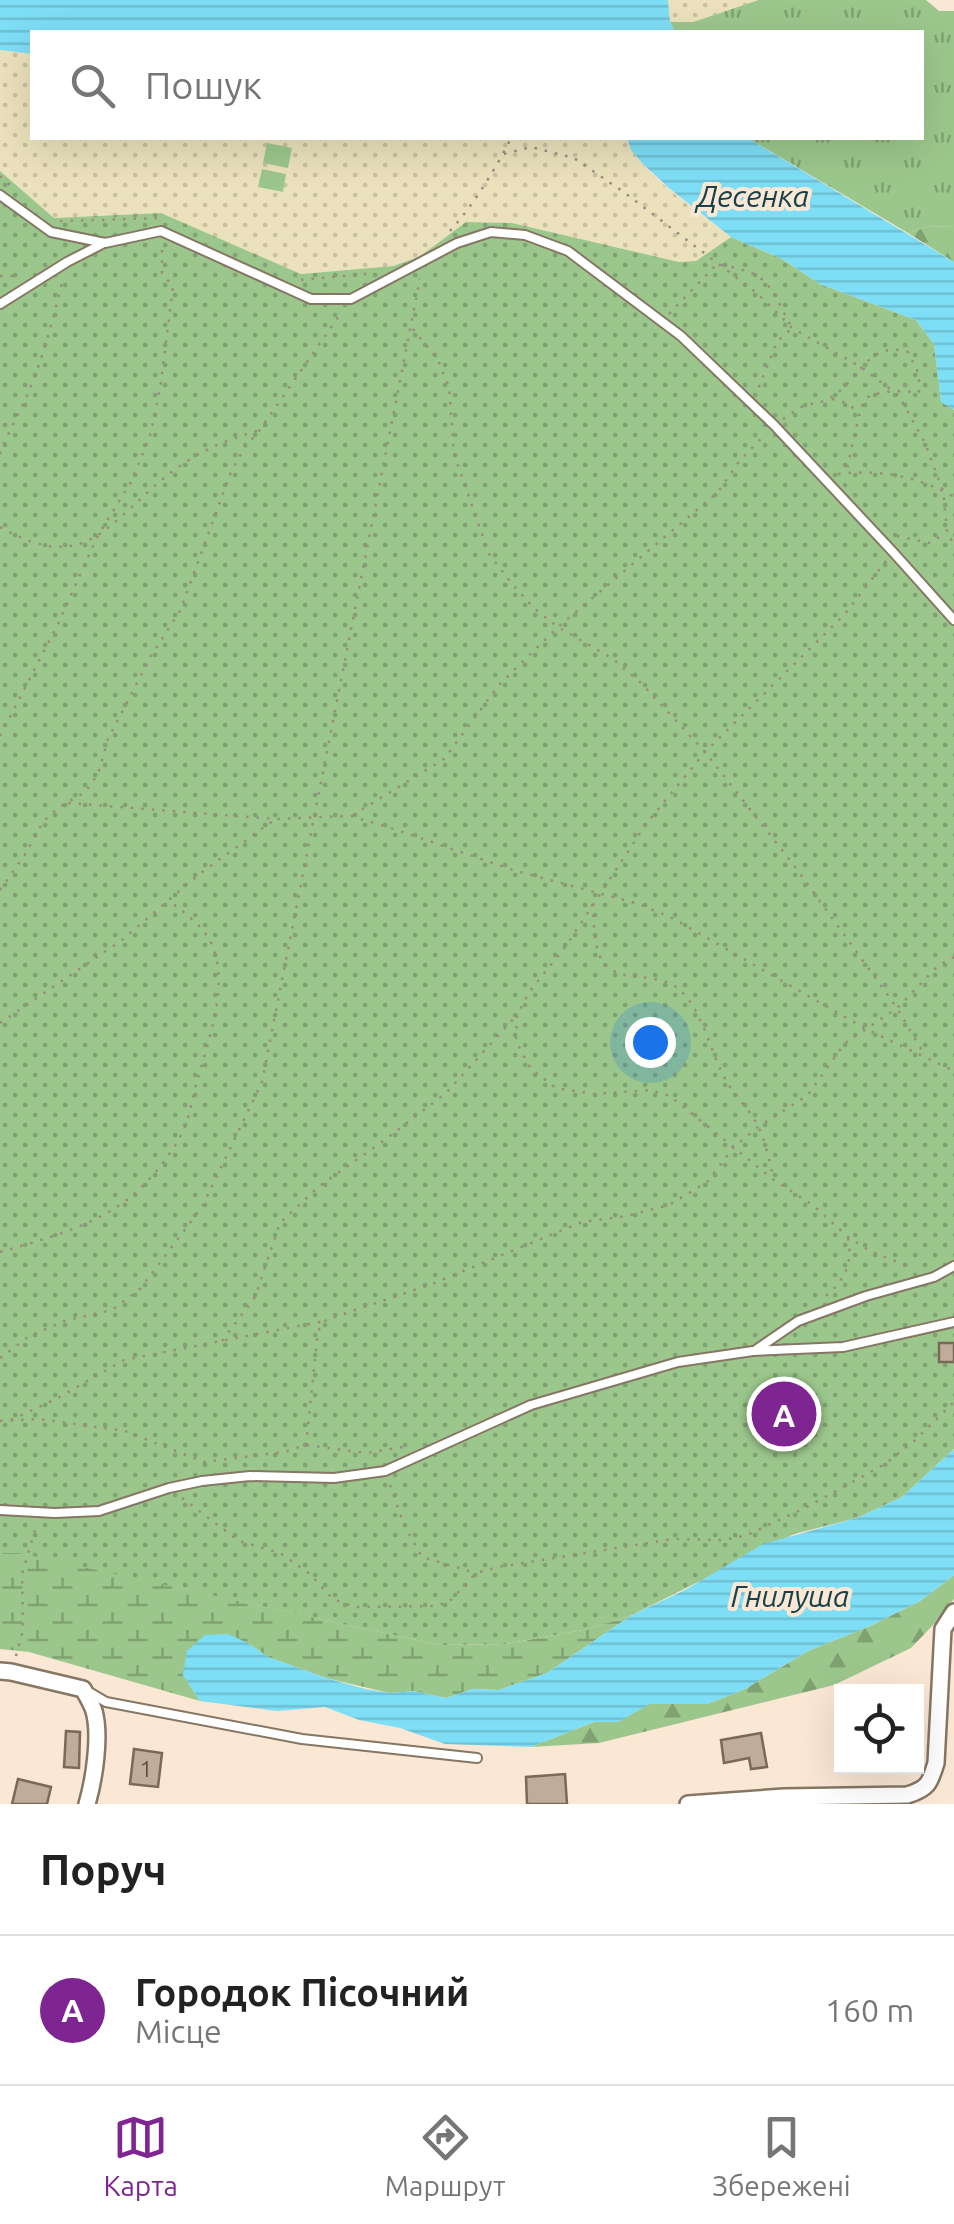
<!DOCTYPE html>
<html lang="uk">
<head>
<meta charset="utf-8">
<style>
	:root { --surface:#fff; --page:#f2f2f2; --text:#222; --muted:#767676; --line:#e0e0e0; --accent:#7f2592 }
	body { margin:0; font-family:Ubuntu,sans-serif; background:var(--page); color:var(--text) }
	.controls { position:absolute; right:30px; bottom:30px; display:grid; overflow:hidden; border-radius:0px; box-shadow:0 10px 40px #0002 }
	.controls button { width:90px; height:90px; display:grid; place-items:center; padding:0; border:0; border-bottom:2px solid var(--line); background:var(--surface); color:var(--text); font:50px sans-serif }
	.you { position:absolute; left:650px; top:1042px; width:35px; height:35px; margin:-25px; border:8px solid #fff; border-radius:50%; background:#1a73e8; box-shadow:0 0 0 15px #1a73e833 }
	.badge { display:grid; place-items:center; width:65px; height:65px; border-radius:50%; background:var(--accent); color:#fff; font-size:32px; font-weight:700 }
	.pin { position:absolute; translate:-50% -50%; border:5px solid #fff; box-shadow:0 2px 10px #0006 }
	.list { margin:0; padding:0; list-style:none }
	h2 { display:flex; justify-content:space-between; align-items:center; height:130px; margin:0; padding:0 40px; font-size:42px }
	h2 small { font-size:32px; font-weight:400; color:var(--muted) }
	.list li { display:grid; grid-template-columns:65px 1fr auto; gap:30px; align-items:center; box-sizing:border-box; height:150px; padding:0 40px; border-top:2px solid var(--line) }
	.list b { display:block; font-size:38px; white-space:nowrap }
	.list p { margin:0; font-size:32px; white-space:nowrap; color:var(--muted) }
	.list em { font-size:32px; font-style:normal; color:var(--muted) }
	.icon { flex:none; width:55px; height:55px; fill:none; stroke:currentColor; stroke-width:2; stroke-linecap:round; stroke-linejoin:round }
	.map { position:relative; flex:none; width:954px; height:1804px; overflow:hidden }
	.search { position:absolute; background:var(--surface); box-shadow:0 10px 40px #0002; left:30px; right:30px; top:30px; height:110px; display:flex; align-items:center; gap:25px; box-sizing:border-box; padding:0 35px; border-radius:0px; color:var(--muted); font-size:38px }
	.sheet { height:280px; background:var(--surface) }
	nav { display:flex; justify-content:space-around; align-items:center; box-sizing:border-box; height:140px; border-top:2px solid var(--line); background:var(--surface); font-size:28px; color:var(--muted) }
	nav a { display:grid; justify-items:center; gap:5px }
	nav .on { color:var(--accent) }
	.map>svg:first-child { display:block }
	.grass { fill:url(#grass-tufts) }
	.forest { fill:url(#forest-firs) }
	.wetland { fill:url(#wetland-marsh) }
	.sand { fill:url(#sand-dots) }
	.park { fill:url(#park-dots) }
	.pitch { fill:#9cc78c }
	.water { fill:url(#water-rules) }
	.building { fill:#bfad9a; stroke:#796958; stroke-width:2.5 }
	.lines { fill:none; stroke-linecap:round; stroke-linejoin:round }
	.service-casing { stroke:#867664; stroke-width:12 }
	.minor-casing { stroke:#867664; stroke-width:20 }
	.path { stroke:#998c7f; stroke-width:2.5; stroke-dasharray:2.5 8; stroke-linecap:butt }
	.service { stroke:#fff; stroke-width:8 }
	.minor { stroke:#fff; stroke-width:15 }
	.labels { text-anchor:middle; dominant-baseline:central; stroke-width:8; stroke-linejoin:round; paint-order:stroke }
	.number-label { font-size:22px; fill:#584e44 }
	.water-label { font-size:30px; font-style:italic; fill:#16424d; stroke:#fae7d4 }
</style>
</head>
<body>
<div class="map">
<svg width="954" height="1804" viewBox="0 0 954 1804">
	<defs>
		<pattern id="grass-tufts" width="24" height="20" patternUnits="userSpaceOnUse" patternTransform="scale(2.5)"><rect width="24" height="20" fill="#9cc78c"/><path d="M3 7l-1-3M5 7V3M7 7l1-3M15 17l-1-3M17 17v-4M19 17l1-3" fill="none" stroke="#80a272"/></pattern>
		<pattern id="forest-firs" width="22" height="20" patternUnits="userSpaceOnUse" patternTransform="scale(2.5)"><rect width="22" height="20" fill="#9cc78c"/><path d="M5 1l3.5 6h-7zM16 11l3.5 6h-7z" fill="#80a272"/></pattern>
		<pattern id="wetland-marsh" width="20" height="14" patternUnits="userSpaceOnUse" patternTransform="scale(2.5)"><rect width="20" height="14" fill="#9cc78c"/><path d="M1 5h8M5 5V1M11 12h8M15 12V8" fill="none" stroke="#80a272"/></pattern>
		<pattern id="sand-dots" width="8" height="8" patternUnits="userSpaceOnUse" patternTransform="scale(2.5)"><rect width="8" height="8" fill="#ebe1bc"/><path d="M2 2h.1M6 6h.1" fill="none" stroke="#cac1a2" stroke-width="1.8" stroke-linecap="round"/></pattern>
		<pattern id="park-dots" width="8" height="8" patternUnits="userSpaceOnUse" patternTransform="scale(2.5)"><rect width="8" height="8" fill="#9cc78c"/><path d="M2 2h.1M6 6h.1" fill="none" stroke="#80a272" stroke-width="1.8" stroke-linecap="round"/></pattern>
		<pattern id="water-rules" width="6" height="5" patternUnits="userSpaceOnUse" patternTransform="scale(2.5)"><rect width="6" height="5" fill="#7edef6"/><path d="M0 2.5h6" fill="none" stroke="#6ebfd3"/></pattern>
	</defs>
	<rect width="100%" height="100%" fill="#fae7d4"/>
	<polygon class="grass" points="758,0 926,0 939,11 954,11 954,227 930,226 908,233 748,138 922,138 922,32 675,32 670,22 693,22"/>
	<g class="forest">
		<polygon points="930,226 954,227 954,262 908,233"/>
		<polygon points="954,1575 954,1599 934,1624 911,1648 834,1685 599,1743 531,1747 594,1722 618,1722 650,1703 707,1704 745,1689 808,1651 870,1626 920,1601"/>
	</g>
	<polygon class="wetland" points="18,1552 439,1645 505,1644 588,1629 632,1615 547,1673 499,1690 473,1689 446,1698 414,1691 389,1693 326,1678 268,1657 248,1643 183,1675 200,1701 29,1652 0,1649 0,1553"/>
	<g class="sand">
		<polygon points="668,0 758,0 693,22 670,22"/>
		<path d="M0 50 32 54V138H627C632 168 706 217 731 237L696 261 679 262 512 223 466 222 419 257 393 266 301 274 161 213 54 218 0 171Z"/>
	</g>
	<polygon class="park" points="0,171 54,218 161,213 301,274 393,266 419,257 466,222 512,223 679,262 696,261 731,237 782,259 820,284 916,320 934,344 941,401 954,410 954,1449 902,1497 857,1518 794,1534 632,1615 588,1629 505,1644 439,1645 19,1553 0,1553"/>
	<g class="pitch">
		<polygon points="267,143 292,148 288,168 263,163"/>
		<polygon points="262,169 286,174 283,192 258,187"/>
	</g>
	<g class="water">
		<polygon points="0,0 668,0 670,22 675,32 32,32 32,54 0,50"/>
		<polygon points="627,138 748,138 954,262 954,410 941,402 934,344 916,320 820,284 782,259 731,237 670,189 643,164 631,150"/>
		<polygon points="954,1449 954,1575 920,1601 870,1626 808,1651 745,1689 707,1704 650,1704 618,1722 594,1722 531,1747 445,1744 400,1728 359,1720 325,1707 277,1711 200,1701 183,1675 187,1651 205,1635 228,1634 248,1643 268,1657 326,1678 365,1689 389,1693 413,1691 446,1698 473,1689 499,1690 547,1673 632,1615 685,1590 763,1544 857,1518 902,1497"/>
	</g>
	<g class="building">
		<rect x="939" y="1343" width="15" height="19"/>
		<polygon points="66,1731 80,1732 79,1768 64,1767"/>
		<polygon points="761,1733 767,1767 751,1769 749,1758 724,1763 721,1740"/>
		<polygon points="134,1749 162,1753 158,1787 130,1784"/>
		<polygon points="565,1774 567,1804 527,1804 526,1777"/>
		<polygon points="18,1779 51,1787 47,1804 12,1804"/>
	</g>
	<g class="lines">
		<defs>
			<g id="service">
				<polyline points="0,195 51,232 105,243 161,231 311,299 351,299 457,243 491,232 525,235 568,251 681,336 774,425 893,552 954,620"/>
				<polyline points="0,304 67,262 104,243"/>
				<polyline points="757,1349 798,1321 866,1296 934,1277 954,1266"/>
				<polyline points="0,1510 55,1513 99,1511 169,1488 202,1481 250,1476 334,1478 385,1471 531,1405 678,1362 753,1351 843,1347 954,1322"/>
				<polyline points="89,1692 106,1702 302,1739 477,1758"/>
			</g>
			<g id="minor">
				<path d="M0 1671 11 1672 83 1689C87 1696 92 1704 94 1711 101 1736 94 1780 87 1804"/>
				<path d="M688 1804 784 1797 907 1795C928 1789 930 1783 936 1763L943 1629 954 1612"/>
			</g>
		</defs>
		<use href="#service" class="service-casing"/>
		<use href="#minor" class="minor-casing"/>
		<g class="path">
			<polyline points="504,154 531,147 574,158 625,193 758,294 792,328 861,367 899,396 925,443 943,491 947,532 954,545"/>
			<polyline points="0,176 10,185"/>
			<polyline points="60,221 161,218"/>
			<path d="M450 231C474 204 495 170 511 138"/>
			<polyline points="0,276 18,276"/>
			<polyline points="301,280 373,273"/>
			<path d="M669 314 717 264C771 274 767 282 792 328L777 342 758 389"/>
			<polyline points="413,329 438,360 449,387 454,454 489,554 512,584 535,609 558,627 613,659 641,683 705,752 796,868 897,1008 924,1054"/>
			<polyline points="832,399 843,402 860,412"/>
			<path d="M783 419C790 415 797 409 804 406 812 403 821 403 828 399 858 385 866 339 908 352L919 374V392L892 391 870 395 861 407 846 473"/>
			<path d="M0 454C8 432 20 412 29 391 44 355 54 316 63 278"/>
			<path d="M838 474C880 469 917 476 954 497"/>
			<path d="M0 527C89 578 108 520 173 471 199 451 226 440 257 431"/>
			<polyline points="897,536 929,543 946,533"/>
			<polyline points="886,561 844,615 705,752 646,824 566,946 530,991 517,1015 516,1041 531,1069 556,1088 594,1094 651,1090 670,1096 774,1180 814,1206 848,1237 870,1251 913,1268"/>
			<polyline points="0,736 58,624 97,537 131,482 150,436 160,389 173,287 162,273 162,247"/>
			<polyline points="68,803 275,819 351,816 397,830 513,870 639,904 674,919 866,1029 954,1071"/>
			<polyline points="353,815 444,759 499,685 558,627 718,492 740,460 766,434"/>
			<polyline points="0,890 26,853 43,822 58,808 85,792 98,774 108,739 151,656 180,611 231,472 244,448 259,431 341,313"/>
			<path d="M592 904C597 944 590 974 639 977 650 978 667 980 676 987 702 1005 711 1056 727 1082 736 1097 750 1110 758 1126 766 1142 769 1162 774 1178"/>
			<polyline points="0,1023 122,940 198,875 274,820"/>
			<path d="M0 1252C45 1239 96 1226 133 1195 150 1181 175 1150 184 1129 190 1115 192 1099 196 1085 207 1044 228 992 214 950 207 928 186 914 168 900"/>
			<path d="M826 1296C845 1279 853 1264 848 1238"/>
			<polyline points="222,1341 255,1297 280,1223 318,1187 386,1139 446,1093 516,1016"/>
			<polyline points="0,1358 28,1337 64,1321 112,1310 140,1289 202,1207 262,1082 420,279"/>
			<polyline points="11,1420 56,1399 124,1360 324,1321"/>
			<polyline points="0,1421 39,1419 125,1431 204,1462 284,1452 306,1445 366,1453 409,1446"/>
			<polyline points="306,1445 318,1331 326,1320 432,1284 582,1222 627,1216 669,1205 707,1182 734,1147 758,1127 808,1095 844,1044 897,1008 938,966 954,957"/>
			<polyline points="390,1485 404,1525 422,1557 476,1573"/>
			<polyline points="182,1498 239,1541 280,1553 310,1574 333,1599 354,1607 435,1606 449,1602 476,1573 498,1567 673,1539 724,1540 747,1535 805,1508 885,1464 913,1442 954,1402"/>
			<polyline points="16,1656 23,1630 22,1574 36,1527"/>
		</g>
		<use href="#service" class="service"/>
		<use href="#minor" class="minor"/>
	</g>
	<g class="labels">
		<g class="number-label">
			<text x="146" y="1768">1</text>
		</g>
		<g class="water-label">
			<text x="753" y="196">Десенка</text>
			<text x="790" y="1596">Гнилуша</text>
		</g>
	</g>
</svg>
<div class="controls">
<button><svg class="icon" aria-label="locate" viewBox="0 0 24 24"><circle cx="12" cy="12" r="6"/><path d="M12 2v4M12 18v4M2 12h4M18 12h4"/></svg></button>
</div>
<div class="you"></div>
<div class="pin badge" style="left:784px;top:1414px">A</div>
<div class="search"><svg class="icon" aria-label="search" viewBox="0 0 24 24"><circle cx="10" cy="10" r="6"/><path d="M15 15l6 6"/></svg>Пошук</div>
</div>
<section class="sheet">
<h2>Поруч<small></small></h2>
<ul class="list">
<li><span class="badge">A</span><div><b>Городок Пісочний</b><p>Місце</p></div><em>160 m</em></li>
</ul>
</section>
<nav>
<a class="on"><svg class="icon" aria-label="map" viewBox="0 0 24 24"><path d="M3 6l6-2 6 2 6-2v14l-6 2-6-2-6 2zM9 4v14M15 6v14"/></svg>Карта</a>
<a><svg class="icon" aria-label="directions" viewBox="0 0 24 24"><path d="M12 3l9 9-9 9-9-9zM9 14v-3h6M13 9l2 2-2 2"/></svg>Маршрут</a>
<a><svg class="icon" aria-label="saved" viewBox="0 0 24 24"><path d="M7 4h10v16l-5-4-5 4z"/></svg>Збережені</a>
</nav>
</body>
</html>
